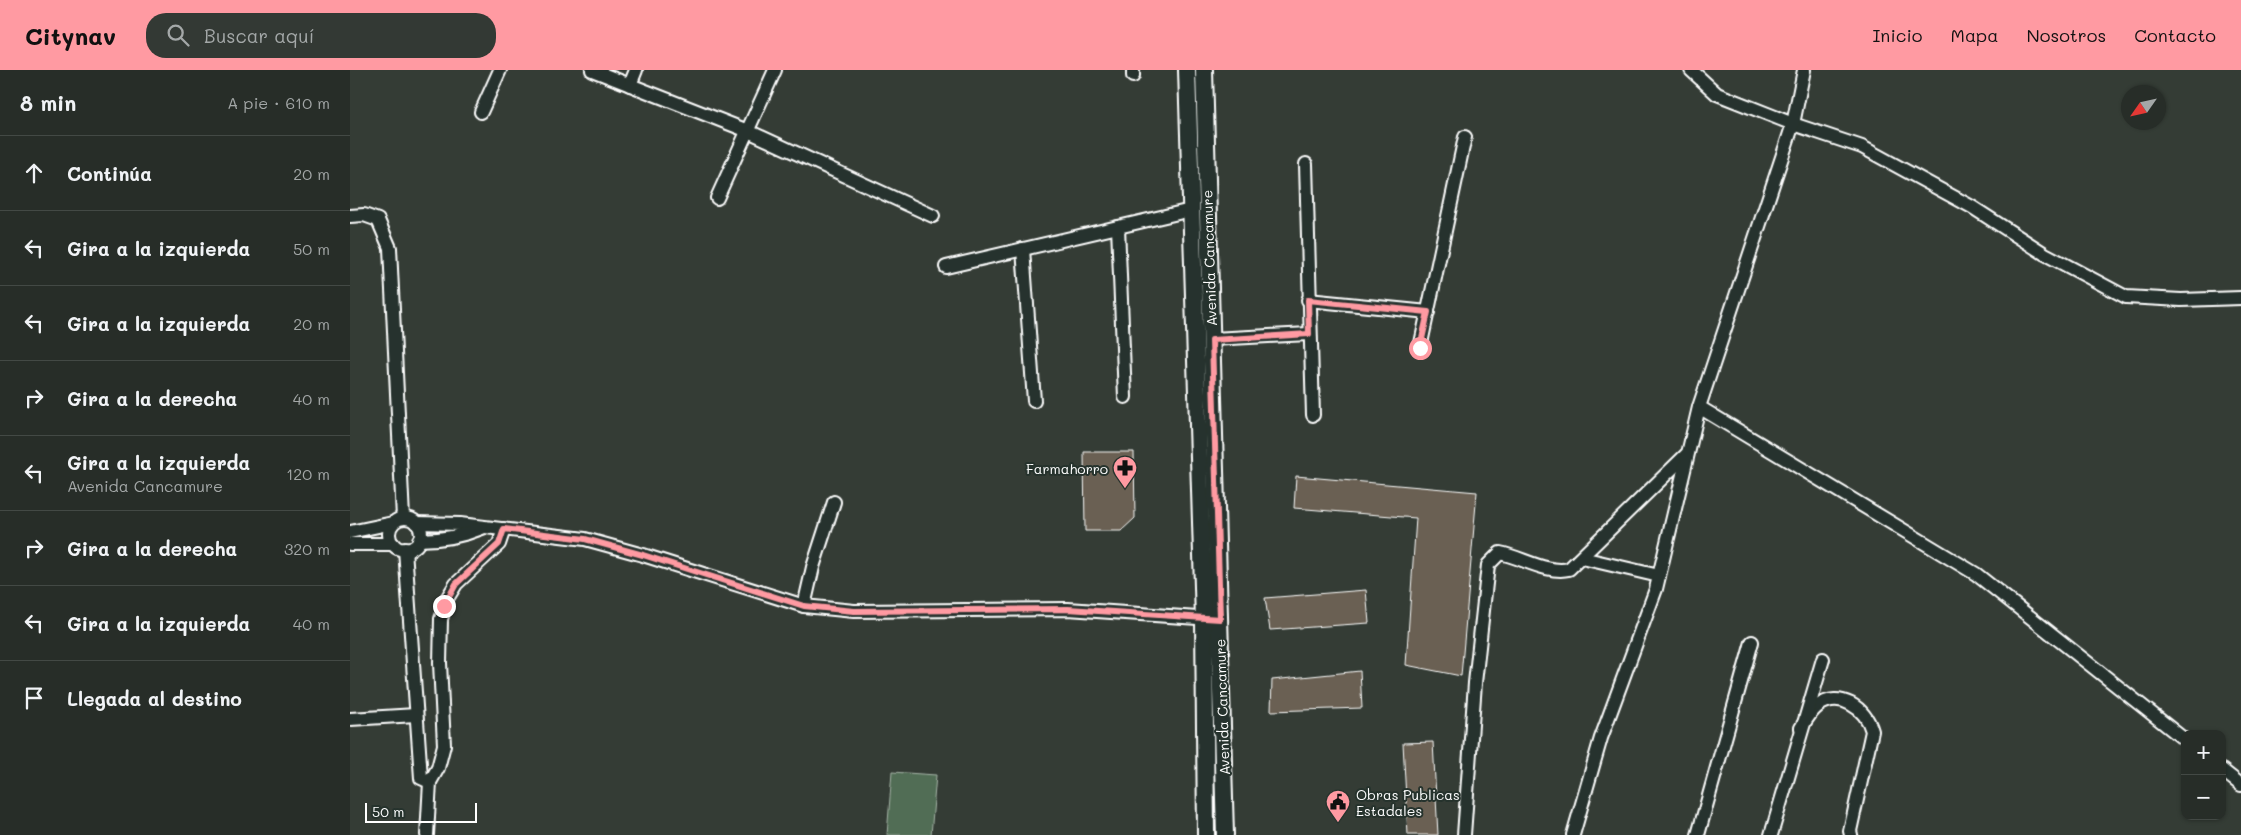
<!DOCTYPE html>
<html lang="es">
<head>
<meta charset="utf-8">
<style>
	:root { --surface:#272d28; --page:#333934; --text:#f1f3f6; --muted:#a4a8a8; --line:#434945; --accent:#ff9aa2 }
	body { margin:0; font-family:Mali,sans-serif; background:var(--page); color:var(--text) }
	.controls { position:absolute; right:15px; bottom:15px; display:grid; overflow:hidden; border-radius:10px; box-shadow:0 1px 4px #0004 }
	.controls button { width:45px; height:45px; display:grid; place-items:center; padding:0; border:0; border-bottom:1px solid var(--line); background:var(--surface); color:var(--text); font:25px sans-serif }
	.compass { position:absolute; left:1771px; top:15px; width:45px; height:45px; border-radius:50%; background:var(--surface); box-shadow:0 1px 4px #0004; rotate:236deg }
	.scale { position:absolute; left:15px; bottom:12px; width:112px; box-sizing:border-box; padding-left:5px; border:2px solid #fff; border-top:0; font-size:14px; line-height:18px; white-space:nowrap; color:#fff; -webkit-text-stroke:4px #26332d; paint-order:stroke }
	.stop { position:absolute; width:15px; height:15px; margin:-11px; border:4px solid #ff9aa2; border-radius:50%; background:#fff }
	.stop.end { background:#ff9aa2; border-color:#fff; box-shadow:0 1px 5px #0008 }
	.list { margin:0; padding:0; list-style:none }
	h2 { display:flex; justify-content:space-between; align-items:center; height:65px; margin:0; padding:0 20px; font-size:21px }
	h2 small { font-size:16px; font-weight:400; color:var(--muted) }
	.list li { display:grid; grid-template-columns:32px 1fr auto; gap:15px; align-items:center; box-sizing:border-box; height:75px; padding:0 20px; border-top:1px solid var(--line) }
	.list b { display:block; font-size:19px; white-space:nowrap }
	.list p { margin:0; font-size:16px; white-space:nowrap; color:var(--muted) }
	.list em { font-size:16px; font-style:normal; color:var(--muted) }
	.icon { flex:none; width:28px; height:28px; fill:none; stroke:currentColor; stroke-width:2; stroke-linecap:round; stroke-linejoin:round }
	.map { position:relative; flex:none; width:1891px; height:765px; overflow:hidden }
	header { display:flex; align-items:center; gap:30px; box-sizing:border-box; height:70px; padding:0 25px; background:var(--accent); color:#111 }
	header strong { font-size:24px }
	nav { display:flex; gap:28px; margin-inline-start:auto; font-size:18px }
	.search { width:350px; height:45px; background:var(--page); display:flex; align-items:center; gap:12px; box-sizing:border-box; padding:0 18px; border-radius:20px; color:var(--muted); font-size:19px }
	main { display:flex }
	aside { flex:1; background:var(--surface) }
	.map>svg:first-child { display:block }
	.green { fill:#516d54; stroke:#a8b6aa }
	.building { fill:#6a6153; stroke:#fff }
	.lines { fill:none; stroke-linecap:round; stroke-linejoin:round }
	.street-casing { stroke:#fff; stroke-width:16 }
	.secondary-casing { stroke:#fff; stroke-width:20 }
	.street { stroke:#26332d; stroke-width:12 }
	.secondary { stroke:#26332d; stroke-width:16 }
	.route { stroke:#ff9aa2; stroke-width:6 }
	.labels { text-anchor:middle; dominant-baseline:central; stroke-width:4; stroke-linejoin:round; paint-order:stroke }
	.street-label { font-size:14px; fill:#fff; stroke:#26332d }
	.poi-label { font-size:14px; fill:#fff; stroke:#26332d; text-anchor:end }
</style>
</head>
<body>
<header>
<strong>Citynav</strong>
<div class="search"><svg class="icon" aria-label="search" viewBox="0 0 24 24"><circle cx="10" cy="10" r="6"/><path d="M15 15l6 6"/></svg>Buscar aquí</div>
<nav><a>Inicio</a><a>Mapa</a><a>Nosotros</a><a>Contacto</a></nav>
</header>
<main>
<aside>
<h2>8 min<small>A pie · 610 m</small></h2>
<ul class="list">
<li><svg class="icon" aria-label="ahead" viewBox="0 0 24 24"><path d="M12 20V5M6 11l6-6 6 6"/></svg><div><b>Continúa</b></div><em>20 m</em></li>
<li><svg class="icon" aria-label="left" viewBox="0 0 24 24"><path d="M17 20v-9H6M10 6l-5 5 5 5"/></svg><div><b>Gira a la izquierda</b></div><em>50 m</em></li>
<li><svg class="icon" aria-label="left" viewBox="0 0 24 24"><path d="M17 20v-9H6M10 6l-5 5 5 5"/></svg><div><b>Gira a la izquierda</b></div><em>20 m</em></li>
<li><svg class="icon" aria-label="right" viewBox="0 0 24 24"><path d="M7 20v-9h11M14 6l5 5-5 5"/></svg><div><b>Gira a la derecha</b></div><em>40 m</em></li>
<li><svg class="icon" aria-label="left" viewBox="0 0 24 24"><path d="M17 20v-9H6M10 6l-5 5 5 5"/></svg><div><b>Gira a la izquierda</b><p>Avenida Cancamure</p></div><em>120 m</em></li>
<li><svg class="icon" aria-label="right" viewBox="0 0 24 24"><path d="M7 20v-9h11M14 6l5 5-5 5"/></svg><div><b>Gira a la derecha</b></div><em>320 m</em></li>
<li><svg class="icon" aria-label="left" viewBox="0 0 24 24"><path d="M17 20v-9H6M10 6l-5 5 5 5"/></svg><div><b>Gira a la izquierda</b></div><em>40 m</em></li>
<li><svg class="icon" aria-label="arrive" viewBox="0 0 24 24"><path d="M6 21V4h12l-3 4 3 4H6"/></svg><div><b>Llegada al destino</b></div></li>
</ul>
</aside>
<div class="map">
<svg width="1891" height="765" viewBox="0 0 1891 765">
	<rect width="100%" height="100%" fill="#343c35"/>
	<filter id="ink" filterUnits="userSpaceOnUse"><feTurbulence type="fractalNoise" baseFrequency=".02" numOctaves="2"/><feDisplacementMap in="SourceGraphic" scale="10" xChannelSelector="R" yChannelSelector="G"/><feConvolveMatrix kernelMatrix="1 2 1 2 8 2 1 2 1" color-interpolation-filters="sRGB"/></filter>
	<g filter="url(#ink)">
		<polygon class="green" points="542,702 586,705 581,765 537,765"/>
		<g class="building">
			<polygon points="734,382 784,382 785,448 771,461 735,461"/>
			<polygon points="946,406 1127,422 1111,606 1056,595 1066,448 944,438"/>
			<polygon points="1016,520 1019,553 920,560 915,528"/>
			<polygon points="1010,601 1012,638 921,641 922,610"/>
			<polygon points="1083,672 1088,765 1058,765 1053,673"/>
		</g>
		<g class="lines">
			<defs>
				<g id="street">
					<polyline points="242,0 398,61 583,146"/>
					<polyline points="1341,0 1367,24 1443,54 1512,77 1622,137 1695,184 1776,227 1831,230 1891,228"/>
					<polyline points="783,6 783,0"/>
					<polyline points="280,15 286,0"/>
					<polyline points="131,42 150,0"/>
					<polyline points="956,94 963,345"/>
					<polyline points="367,128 425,0"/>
					<polyline points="0,146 14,145 28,150 40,178 53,448"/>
					<polyline points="768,157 775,327"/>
					<polyline points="673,179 684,331"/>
					<polyline points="596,197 841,140"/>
					<polyline points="958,230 1078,242"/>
					<polyline points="862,269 959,264"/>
					<polyline points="1070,278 1115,67"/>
					<polyline points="1349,337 1626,504 1835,670"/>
					<circle cx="55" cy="464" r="16"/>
					<polyline points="66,453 110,454 235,469 293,485 454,536 504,541 718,539 862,549"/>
					<polyline points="0,462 43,453"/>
					<path d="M69 470C92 470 110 467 132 458"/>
					<polyline points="0,474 43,474"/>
					<polyline points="55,479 71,708 80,712"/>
					<polyline points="1232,488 1309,506"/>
					<polyline points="454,536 463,497 484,432"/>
					<polyline points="0,649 66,645"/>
					<path d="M1451 658C1456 650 1460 642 1468 636 1489 620 1516 638 1522 661L1500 761 1501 765"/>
					<polyline points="1872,700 1891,715"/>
					<polyline points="77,765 80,712 88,698 94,675 90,593 91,549 98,527 106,514 149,474 154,459"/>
					<path d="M1114 765 1125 613 1138 495 1150 483C1171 487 1197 504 1219 499L1337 384"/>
					<polyline points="1223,765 1251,668 1306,519 1349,337 1443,54 1454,0"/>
					<polyline points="1348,765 1402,572"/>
					<polyline points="1421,765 1473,589"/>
				</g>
				<g id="secondary">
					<polyline points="837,0 854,549 856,765"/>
					<polyline points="854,0 875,765"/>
				</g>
			</defs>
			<use href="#street" class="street-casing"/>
			<use href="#secondary" class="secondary-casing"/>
			<use href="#street" class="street"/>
			<use href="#secondary" class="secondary"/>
		</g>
	</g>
	<g class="lines" filter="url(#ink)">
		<polyline class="route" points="94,536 106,514 149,474 154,459 235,469 293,485 454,536 504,541 718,539 870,549 862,270 959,264 958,230 1078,242 1070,278"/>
	</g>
	<defs>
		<symbol id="pharmacy-pin" viewBox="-11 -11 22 30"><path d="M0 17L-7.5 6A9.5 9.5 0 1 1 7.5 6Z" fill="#ff9aa2" stroke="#26332d"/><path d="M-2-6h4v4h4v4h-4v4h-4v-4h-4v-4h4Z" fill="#111"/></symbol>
		<symbol id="civic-pin" viewBox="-11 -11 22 30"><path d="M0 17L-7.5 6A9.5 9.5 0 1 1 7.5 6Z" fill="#ff9aa2" stroke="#26332d"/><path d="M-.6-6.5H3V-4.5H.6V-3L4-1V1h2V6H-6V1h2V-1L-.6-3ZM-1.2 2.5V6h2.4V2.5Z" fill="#111"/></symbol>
	</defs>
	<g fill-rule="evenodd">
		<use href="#pharmacy-pin" x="761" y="384" width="28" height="38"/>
		<use href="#civic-pin" x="974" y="718" width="28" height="38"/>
	</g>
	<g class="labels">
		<g class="street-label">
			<text transform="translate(859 188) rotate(-92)">Avenida Cancamure</text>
			<text transform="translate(872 637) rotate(-92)">Avenida Cancamure</text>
		</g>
		<g class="poi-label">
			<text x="758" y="398">Farmahorro</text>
			<text x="1006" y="724" text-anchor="start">Obras Publicas<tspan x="1006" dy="16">Estadales</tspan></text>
		</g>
	</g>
</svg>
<div class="controls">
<button>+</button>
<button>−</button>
</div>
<svg class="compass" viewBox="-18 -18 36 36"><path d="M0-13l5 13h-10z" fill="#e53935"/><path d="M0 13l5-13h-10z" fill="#a4a8a8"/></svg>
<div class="scale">50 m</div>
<div class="stop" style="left:1070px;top:278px"></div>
<div class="stop end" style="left:94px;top:536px"></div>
</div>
</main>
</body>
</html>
